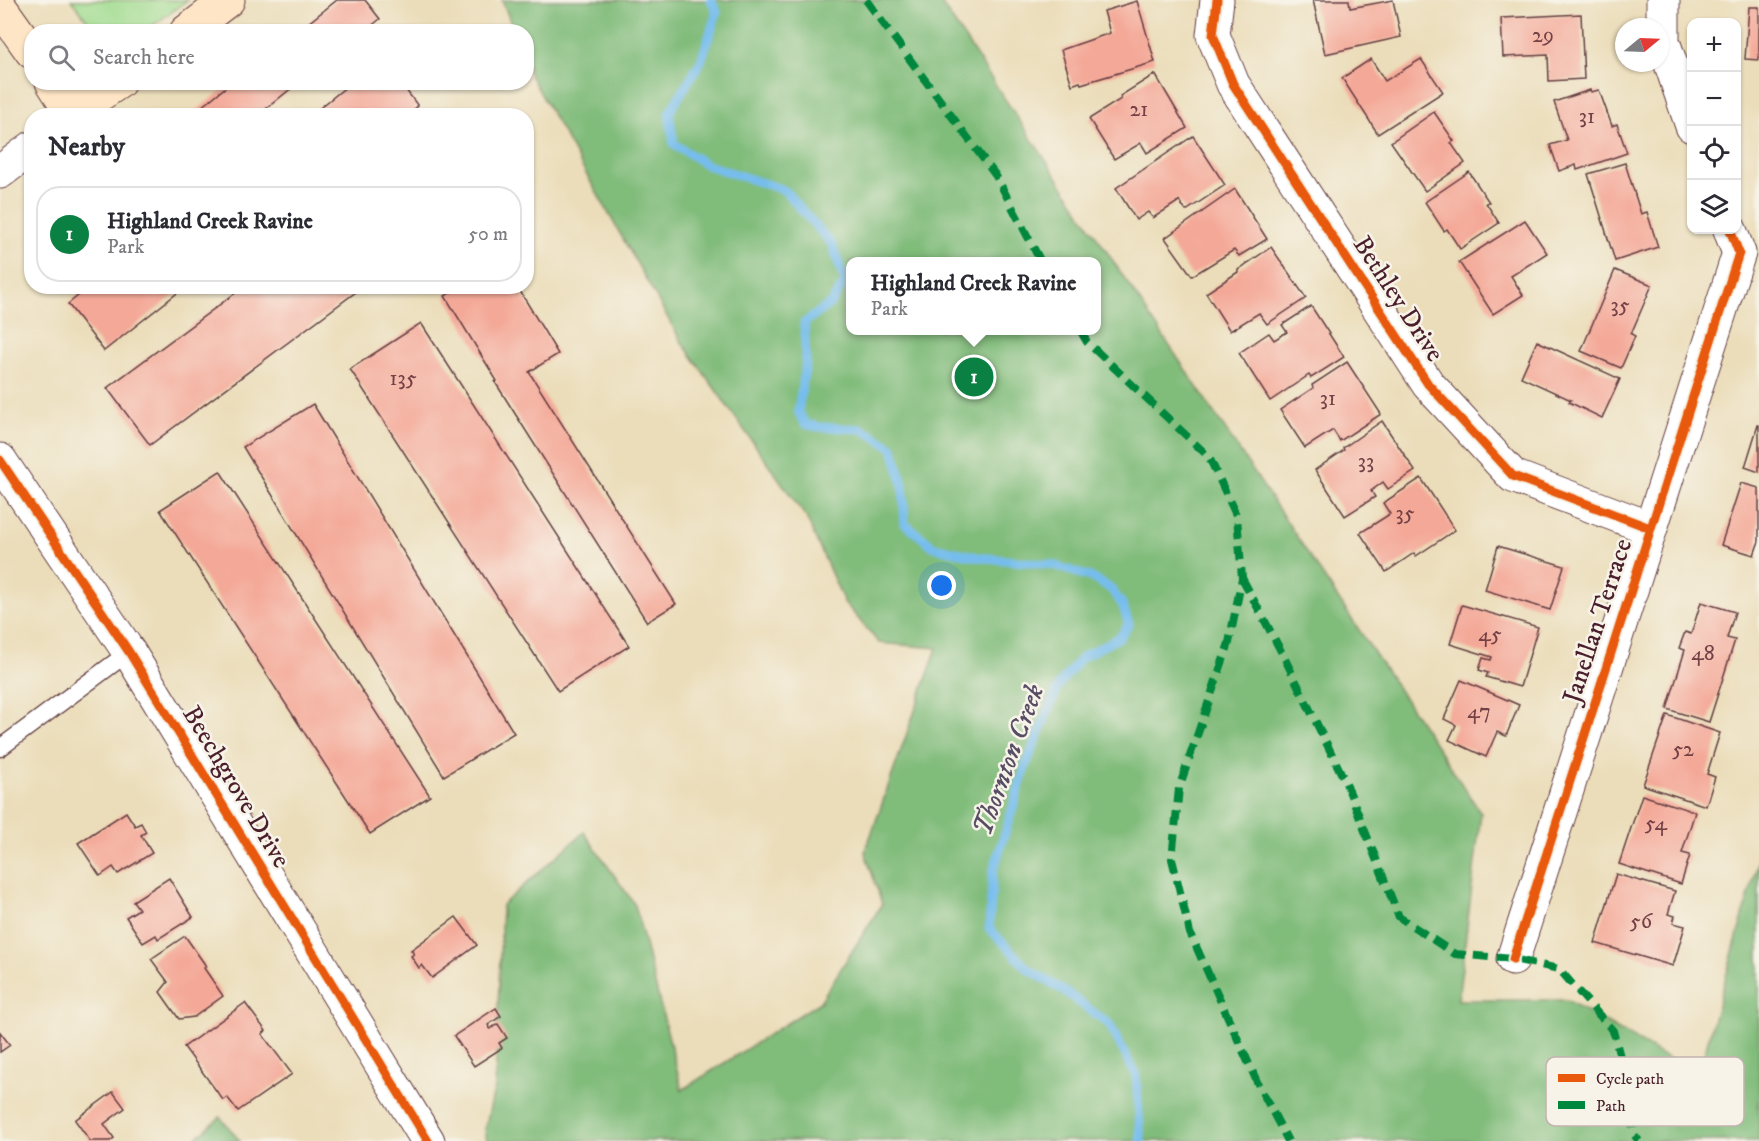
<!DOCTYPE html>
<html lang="en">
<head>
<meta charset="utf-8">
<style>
	:root { --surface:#fff; --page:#f2f2f3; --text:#2b2b33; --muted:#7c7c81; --line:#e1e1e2; --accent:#0b8043 }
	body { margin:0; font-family:"IM FELL DW Pica",serif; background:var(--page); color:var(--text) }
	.controls { position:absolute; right:18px; top:18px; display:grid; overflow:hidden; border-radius:12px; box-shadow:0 2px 4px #0004 }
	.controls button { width:54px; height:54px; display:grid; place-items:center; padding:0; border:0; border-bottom:2px solid var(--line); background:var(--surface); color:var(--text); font:30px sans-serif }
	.compass { position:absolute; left:1615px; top:18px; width:54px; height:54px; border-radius:50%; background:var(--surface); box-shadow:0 2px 4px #0004; rotate:71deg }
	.you { position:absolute; left:942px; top:586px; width:21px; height:21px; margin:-15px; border:4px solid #fff; border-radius:50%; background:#1a73e8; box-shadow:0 0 0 9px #1a73e833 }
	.badge { display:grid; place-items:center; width:39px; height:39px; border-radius:50%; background:var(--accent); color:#fff; font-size:20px; font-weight:700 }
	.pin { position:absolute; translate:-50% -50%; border:3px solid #fff; box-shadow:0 2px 6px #0006 }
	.popup { position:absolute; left:846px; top:257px; width:255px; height:78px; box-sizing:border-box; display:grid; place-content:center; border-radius:12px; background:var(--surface); filter:drop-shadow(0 2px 4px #0005); font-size:20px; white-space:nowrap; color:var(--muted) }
	.popup b { font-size:22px; color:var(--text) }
	.popup::after { content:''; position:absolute; left:50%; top:100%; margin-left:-12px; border:12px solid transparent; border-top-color:var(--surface) }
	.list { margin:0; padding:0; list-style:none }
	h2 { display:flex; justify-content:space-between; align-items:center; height:78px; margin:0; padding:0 24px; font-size:26px }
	h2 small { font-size:20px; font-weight:400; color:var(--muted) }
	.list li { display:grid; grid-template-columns:39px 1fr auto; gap:18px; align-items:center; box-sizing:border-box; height:96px; margin:0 12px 12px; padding:0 12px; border:2px solid var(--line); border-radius:24px }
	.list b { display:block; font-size:22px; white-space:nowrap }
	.list p { margin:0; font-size:20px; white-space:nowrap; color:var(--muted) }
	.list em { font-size:20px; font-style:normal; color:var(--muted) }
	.icon { flex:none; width:33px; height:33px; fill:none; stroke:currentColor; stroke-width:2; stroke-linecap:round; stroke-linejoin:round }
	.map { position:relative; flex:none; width:1759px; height:1141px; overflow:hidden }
	.search { position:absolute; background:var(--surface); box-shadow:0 2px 4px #0004; left:24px; top:24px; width:510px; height:66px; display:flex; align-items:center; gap:15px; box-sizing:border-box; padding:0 21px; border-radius:24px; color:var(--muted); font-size:22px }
	.panel { position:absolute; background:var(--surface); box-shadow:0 2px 4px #0004; left:24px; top:108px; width:510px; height:186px; border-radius:24px }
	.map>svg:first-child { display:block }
	.green { fill:#a0dc90; stroke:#757e5e; stroke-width:1.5 }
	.forest { fill:#80bc7a; stroke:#656e52; stroke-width:1.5; fill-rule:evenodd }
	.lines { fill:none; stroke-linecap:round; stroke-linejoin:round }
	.stream { stroke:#76bded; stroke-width:9 }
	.building { fill:#f4a998 }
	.lane-casing { stroke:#623c40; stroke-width:19 }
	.street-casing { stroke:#623c40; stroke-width:35 }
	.secondary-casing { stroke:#623c40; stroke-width:35 }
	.lane { stroke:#fff; stroke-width:16 }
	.street { stroke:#fff; stroke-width:33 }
	.secondary { stroke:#fde5c5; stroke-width:33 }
	.quiet { stroke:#00873e; stroke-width:8; stroke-dasharray:15 8; stroke-linecap:butt }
	.cycleway-casing { stroke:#f7f3e8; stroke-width:13 }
	.cycleway { stroke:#e8590c; stroke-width:9 }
	.labels { text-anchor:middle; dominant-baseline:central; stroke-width:5; stroke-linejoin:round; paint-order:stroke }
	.number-label { font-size:22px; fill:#744246 }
	.street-label { font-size:26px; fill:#4a1f2b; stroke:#f7f3e8 }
	.water-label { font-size:27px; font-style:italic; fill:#574e65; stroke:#f7f3e8 }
	.key { fill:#f7f3e8; stroke:#c3b3af; stroke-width:1.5 }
	.key-label { font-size:16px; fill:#4a1f2b }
</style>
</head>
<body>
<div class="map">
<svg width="1759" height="1141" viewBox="0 0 1759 1141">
	<rect width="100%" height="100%" fill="#f7f3e8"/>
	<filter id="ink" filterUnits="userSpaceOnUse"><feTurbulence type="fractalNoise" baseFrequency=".0167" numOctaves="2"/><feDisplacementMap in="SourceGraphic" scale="12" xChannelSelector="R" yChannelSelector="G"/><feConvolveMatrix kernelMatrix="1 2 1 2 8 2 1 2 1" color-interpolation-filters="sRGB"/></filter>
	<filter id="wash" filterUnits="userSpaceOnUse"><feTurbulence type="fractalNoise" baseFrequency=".008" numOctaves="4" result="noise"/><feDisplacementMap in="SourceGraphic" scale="24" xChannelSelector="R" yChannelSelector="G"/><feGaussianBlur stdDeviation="1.35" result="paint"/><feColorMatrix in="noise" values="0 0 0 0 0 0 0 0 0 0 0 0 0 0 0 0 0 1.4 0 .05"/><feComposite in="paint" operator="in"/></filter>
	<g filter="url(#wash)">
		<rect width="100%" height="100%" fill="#ebddb9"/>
		<polygon class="green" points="71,0 188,0 145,31 96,31"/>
		<g class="forest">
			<path d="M502 0H939L1481 813 1458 1000H1567L1698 1076 1759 859V1141H487L485 1128 495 1087 502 905 584 832 635 905 682 1090 820 1002 882 904 865 852 937 648 879 643 844 602 806 517 681 341 530 75 527 64 526 32 514 31ZM851 262H1097V330H851Z"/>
			<polygon points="220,1117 240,1141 192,1141"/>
		</g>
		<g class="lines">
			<polyline class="stream" points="711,0 717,12 701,61 669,113 674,144 707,165 784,190 832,244 845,282 831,303 804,323 806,362 798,411 805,424 819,427 862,429 893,448 903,485 905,524 934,547 977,557 1053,565 1090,577 1110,588 1122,604 1129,624 1120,637 1082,657 1059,685 1026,765 993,872 989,928 1028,969 1064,991 1109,1024 1136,1075 1141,1141"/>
		</g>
		<g id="blocks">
			<g class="building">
				<polygon points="337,0 365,0 380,19 364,32 297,32"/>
				<polygon points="1313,0 1349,0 1350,8 1393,0 1401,37 1325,54"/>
				<polygon points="1137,1 1155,62 1081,84 1080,82 1072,85 1061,50 1110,33 1104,11"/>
				<polygon points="1749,7 1759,7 1759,60 1745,59"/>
				<polygon points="1581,14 1584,79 1549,81 1548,55 1503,57 1501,18"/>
				<polygon points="1371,59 1385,81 1421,59 1443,92 1378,134 1342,78"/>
				<polygon points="1155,74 1187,128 1147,153 1141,143 1114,159 1089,119 1121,99 1120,96"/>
				<polygon points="232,82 299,82 257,116 190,116"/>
				<polygon points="352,82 400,82 418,106 405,116 310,116"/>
				<polygon points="1590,90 1591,92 1599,90 1612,126 1617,124 1627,153 1577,170 1576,165 1559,171 1550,145 1567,140 1554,102"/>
				<polygon points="1434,112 1454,141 1451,143 1465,163 1425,191 1391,142"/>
				<polygon points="1193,136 1225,185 1186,211 1179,201 1153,218 1148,212 1136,220 1116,188"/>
				<polygon points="1625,163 1641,214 1647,212 1658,247 1615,261 1588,174"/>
				<polygon points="1469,172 1489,202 1486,203 1499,223 1460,249 1447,229 1444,231 1425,202"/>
				<polygon points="1235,189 1267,239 1239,256 1234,250 1192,276 1165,238"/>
				<polygon points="1525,220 1547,253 1511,276 1523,295 1493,314 1459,262"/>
				<polygon points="1271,247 1306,298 1267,324 1259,313 1230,331 1206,293 1238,272 1238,270"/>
				<polygon points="1615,270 1652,285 1631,334 1635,336 1621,368 1581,351"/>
				<polygon points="90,286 186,286 104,351 68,304"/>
				<polygon points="245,286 364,286 150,445 107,388"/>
				<polygon points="461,286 517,286 558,354 529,372 676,604 647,622 495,382 497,381 445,296"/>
				<polygon points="1311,306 1344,357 1311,378 1309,375 1270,401 1239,353 1269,333 1274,340 1287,332 1282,325"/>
				<polygon points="421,323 629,646 558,691 350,369"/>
				<polygon points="1537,341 1620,379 1602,418 1569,402 1571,400 1521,377"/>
				<polygon points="1347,362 1381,414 1340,441 1333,430 1305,448 1280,410 1313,388 1312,385"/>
				<polygon points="313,404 514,733 444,776 243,447"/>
				<polygon points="1382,421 1415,471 1388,489 1383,482 1371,491 1375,497 1345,516 1315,470 1344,450 1343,448"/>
				<polygon points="1758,425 1759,425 1759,472 1745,467"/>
				<polygon points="220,471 430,796 370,834 160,510"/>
				<polygon points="1421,478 1455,530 1416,556 1414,553 1386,572 1360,533 1390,514 1383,503"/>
				<polygon points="1741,483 1759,488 1759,541 1754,555 1721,545"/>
				<polygon points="1498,546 1564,566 1550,610 1485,590"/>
				<polygon points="1701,602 1735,612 1727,638 1735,640 1709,722 1667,709 1685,650 1679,648 1685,632 1691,634"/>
				<polygon points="1462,605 1538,627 1520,687 1486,677 1488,673 1479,670 1483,658 1491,660 1492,657 1450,644"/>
				<polygon points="1461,680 1519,705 1506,736 1497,732 1486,757 1449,740 1456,725 1444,719"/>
				<polygon points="1667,715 1720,733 1707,774 1715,777 1706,806 1643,785"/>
				<polygon points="1642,795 1695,812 1682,853 1690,855 1681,884 1619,864"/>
				<polygon points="126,812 135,826 141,823 146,832 141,835 152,853 118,874 113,867 100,876 78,843"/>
				<polygon points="1616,874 1675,891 1668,914 1675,916 1673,923 1685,926 1673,966 1595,943"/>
				<polygon points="169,878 193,917 158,939 156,935 143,943 126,917 139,909 133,901"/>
				<polygon points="456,917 477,945 432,978 422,965 419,968 411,956 414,954 411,950"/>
				<polygon points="185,936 206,966 204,968 223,996 194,1017 179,1019 160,992 168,982 151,959"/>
				<polygon points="245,1003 266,1031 262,1034 292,1074 238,1111 227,1097 223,1100 184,1047"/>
				<polygon points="496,1008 501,1016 488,1025 490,1029 498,1024 507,1038 499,1043 502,1048 474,1066 454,1036"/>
				<polygon points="0,1032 10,1045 0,1052"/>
				<polygon points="113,1092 125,1108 104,1124 114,1138 110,1141 90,1141 75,1120"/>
			</g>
		</g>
	</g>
	<g filter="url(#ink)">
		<use href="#blocks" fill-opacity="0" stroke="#623c40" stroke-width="1.5"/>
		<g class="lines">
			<defs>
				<polyline id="lane" points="0,748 129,652"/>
				<g id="street">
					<polyline points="1217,0 1213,35 1233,84 1428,384 1513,476 1650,528"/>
					<polyline points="1663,0 1663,41 1692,126"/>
					<polyline points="0,172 32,148"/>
					<polyline points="0,460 129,652 428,1141"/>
					<polyline points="1513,959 1739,253 1730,230"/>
				</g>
				<g id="secondary">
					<polyline points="0,7 32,52"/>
					<polyline points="186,32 228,0"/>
					<polyline points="52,82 72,113 119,82"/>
				</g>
			</defs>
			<use href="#lane" class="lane-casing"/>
			<use href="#street" class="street-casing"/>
			<use href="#secondary" class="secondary-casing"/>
			<use href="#lane" class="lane"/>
			<use href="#street" class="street"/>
			<use href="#secondary" class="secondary"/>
			<g class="quiet">
				<polyline points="866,0 996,176 1041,262"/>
				<polyline points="1080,330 1087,342 1209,457 1237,517 1242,578 1229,643 1179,788 1172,859 1190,933 1258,1084 1288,1141"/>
				<polyline points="1242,578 1282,653 1346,783 1399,917 1455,954 1513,959 1559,969 1613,1031 1631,1097 1633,1133 1639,1141"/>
			</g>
			<defs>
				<g id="cycleway">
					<polyline points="1217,0 1213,35 1233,84 1428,384 1513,476 1650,528"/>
					<polyline points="0,460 129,652 428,1141"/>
					<polyline points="1513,959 1739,253 1730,230"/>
				</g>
			</defs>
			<use href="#cycleway" class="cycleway-casing"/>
			<use href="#cycleway" class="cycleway"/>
		</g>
	</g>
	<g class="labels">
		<g class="number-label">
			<text x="1543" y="35">29</text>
			<text x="1139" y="109">21</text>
			<text x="1587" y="116">31</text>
			<text x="1620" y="305">35</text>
			<text x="403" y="378">135</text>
			<text x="1328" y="398">31</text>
			<text x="1366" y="461">33</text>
			<text x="1405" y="513">35</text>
			<text x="1490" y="634">45</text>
			<text x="1703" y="653">48</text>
			<text x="1479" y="711">47</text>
			<text x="1683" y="749">52</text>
			<text x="1656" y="823">54</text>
			<text x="1641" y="921">56</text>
		</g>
		<g class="street-label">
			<text transform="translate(1398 299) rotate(57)">Bethley Drive</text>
			<text transform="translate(1598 621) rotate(-72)">Janellan Terrace</text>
			<text transform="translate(236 787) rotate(59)">Beechgrove Drive</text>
		</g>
		<g class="water-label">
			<text transform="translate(1009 760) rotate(-70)">Thornton Creek</text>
		</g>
	</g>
	<rect x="1546" y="1057" width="198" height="69" rx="9" class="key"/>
	<rect x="1558" y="1074" width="27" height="8" fill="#e8590c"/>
	<rect x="1558" y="1101" width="27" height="8" fill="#00873e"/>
	<g class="key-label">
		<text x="1596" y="1084">Cycle path</text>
		<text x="1596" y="1111">Path</text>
	</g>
</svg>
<div class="controls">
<button>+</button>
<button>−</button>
<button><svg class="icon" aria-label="locate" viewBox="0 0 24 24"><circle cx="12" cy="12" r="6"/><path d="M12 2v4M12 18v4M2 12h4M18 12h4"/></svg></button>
<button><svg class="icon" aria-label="layers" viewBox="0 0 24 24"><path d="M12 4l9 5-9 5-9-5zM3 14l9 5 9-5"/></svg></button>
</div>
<svg class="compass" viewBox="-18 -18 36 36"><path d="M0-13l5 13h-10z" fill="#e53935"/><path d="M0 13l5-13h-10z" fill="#7c7c81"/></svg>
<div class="you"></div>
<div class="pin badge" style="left:974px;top:377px">1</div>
<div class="popup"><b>Highland Creek Ravine</b>Park</div>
<div class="search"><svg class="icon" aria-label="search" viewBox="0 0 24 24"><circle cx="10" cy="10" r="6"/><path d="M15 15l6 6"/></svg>Search here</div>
<section class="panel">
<h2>Nearby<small></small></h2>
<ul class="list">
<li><span class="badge">1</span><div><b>Highland Creek Ravine</b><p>Park</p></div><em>50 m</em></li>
</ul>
</section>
</div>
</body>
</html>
